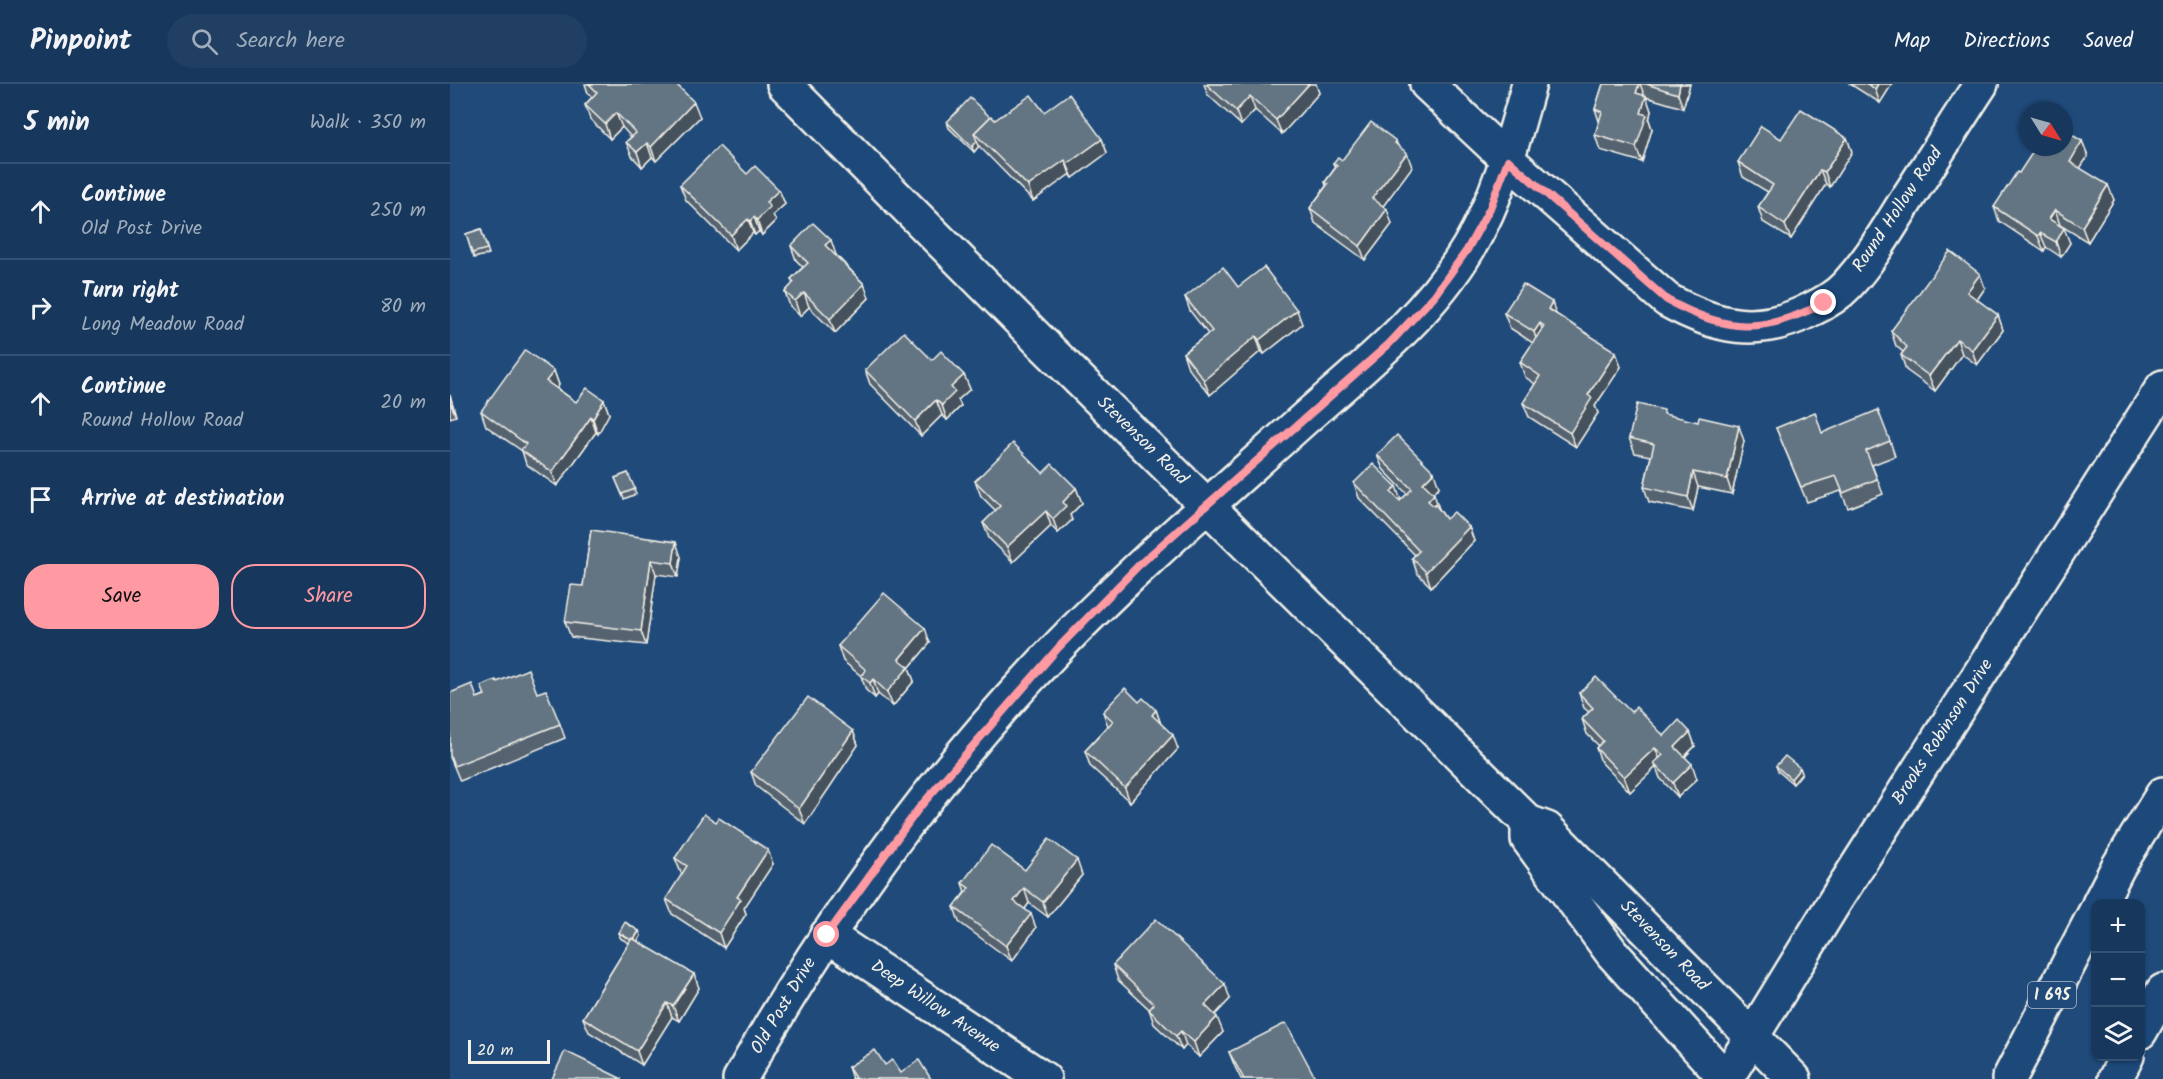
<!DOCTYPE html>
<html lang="en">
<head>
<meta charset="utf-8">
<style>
	:root { --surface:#17385c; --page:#203f62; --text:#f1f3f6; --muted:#9eacbb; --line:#365272; --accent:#ff9aa2 }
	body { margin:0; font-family:Kalam,sans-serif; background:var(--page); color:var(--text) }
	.controls { position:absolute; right:18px; bottom:18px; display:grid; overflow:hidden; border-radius:12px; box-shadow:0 2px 4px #0004 }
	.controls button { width:54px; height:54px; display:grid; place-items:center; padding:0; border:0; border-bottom:2px solid var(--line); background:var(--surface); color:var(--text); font:30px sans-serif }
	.compass { position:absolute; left:1569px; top:18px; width:54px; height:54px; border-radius:50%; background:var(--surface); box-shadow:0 2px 4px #0004; rotate:127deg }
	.scale { position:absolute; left:18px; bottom:15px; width:82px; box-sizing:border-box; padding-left:6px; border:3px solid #f4f1e8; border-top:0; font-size:16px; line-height:21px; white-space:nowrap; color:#f4f1e8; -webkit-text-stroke:4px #1f4a7a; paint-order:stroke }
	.stop { position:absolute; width:18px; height:18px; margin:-14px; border:4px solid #ff9aa2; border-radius:50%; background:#fff }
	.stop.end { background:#ff9aa2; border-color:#fff; box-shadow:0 2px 6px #0008 }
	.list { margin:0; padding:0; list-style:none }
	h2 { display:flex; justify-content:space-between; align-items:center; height:78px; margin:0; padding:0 24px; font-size:26px }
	h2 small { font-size:20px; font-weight:400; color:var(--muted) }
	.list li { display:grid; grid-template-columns:39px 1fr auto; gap:18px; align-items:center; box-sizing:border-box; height:96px; padding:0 24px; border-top:2px solid var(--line) }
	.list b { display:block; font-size:22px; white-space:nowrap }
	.list p { margin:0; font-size:20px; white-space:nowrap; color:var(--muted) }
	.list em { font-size:20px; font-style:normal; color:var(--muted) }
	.actions { display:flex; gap:12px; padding:18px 24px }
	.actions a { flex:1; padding:14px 0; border:2px solid var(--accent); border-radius:24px; text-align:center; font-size:21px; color:var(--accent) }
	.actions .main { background:var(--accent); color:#111 }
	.icon { flex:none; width:33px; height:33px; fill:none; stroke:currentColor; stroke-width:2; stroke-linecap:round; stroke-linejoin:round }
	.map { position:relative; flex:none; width:1713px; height:995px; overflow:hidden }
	header { display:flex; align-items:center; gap:36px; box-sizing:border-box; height:84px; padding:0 30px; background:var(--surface); border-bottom:2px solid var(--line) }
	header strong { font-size:28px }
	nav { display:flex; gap:33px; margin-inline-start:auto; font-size:21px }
	.search { width:420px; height:54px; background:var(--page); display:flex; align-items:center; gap:15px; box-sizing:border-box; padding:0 21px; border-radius:33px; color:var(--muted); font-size:22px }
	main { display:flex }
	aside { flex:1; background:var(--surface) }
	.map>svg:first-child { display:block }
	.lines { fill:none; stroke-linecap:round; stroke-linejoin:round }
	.minor-casing { stroke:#f4f1e8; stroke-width:38 }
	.major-casing { stroke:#f4f1e8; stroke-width:38 }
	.highway-casing { stroke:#f4f1e8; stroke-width:38 }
	.minor { stroke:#1f4a7a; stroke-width:33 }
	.major { stroke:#1f4a7a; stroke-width:33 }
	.highway { stroke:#1f4a7a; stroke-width:33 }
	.wall { fill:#556471; stroke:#f4f1e8; stroke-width:1.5 }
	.shaded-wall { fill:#45515c; stroke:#f4f1e8; stroke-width:1.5 }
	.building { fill:#637483; stroke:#f4f1e8; stroke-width:1.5 }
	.route { stroke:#ff9aa2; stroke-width:8 }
	.labels { text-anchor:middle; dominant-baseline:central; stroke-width:4.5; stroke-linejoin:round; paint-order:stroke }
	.shield { fill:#1f4a7a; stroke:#b4bfc7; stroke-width:1.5 }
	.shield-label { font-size:16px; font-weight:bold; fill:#f4f1e8 }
	.street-label { font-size:18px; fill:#f4f1e8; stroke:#1f4a7a }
</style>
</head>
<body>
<header>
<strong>Pinpoint</strong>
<div class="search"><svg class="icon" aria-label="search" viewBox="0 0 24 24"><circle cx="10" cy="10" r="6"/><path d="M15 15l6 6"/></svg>Search here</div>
<nav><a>Map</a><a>Directions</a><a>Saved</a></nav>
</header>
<main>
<aside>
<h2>5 min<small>Walk · 350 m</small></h2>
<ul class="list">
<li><svg class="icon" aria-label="ahead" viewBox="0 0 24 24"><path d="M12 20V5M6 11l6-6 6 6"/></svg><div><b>Continue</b><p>Old Post Drive</p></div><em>250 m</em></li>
<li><svg class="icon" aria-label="right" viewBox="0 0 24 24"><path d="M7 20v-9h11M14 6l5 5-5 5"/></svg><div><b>Turn right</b><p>Long Meadow Road</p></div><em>80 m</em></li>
<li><svg class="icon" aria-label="ahead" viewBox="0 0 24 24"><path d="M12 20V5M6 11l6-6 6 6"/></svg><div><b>Continue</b><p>Round Hollow Road</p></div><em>20 m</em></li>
<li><svg class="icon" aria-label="arrive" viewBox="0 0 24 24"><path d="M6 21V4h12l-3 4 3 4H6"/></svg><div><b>Arrive at destination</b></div></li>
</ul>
<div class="actions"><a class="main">Save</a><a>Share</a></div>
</aside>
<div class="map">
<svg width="1713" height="995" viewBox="0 0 1713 995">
	<rect width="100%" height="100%" fill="#1f4a7a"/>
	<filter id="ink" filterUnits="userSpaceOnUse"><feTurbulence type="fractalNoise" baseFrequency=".0167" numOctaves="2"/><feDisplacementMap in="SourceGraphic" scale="12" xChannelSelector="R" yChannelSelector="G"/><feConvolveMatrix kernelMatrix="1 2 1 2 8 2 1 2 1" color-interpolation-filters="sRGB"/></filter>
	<g filter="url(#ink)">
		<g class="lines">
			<defs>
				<g id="minor">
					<path d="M977 0 1058 76 1217 216C1266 243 1308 253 1360 226 1373 220 1387 212 1397 201 1421 175 1438 145 1457 115 1482 77 1506 38 1531 0"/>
					<polyline points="377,851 594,995"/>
					<path d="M290 995C378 838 486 689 612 559 689 480 772 409 854 335 913 283 978 232 1019 163 1049 112 1063 57 1079 0"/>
				</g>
				<g id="major">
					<polyline points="334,0 592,259 1078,738 1097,745 1344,995"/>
					<polyline points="1078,738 1078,755 1162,869 1276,995"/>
					<polyline points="1276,995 1385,817 1713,303"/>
				</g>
				<g id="highway">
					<polyline points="1649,820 1668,783 1713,710"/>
					<polyline points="1690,948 1713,907"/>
					<polyline points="1559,995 1646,827"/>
					<polyline points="1665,995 1677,972"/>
				</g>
			</defs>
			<use href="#minor" class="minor-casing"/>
			<use href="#major" class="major-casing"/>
			<use href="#highway" class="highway-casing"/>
			<use href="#minor" class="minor"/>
			<use href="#major" class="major"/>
			<use href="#highway" class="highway"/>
		</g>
		<g class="wall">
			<polygon points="135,0 226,0 250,33 206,77 202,73 192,83 182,72 176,58 181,53 172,43 160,55 140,35 135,21 142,13 138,9"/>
			<polygon points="754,0 866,0 869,9 832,50 805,26 791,41 758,11"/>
			<polygon points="1153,0 1240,0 1233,24 1196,13 1201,27 1199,36 1202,45 1192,78 1150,66 1145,51 1149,37 1145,25"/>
			<polygon points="1400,0 1442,0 1430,19"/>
			<polygon points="594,28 652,55 657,69 623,94 620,90 583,117 529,62 524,68 499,44 497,38 540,33 545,36"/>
			<polygon points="1397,54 1402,68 1380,103 1376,100 1341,155 1313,138 1308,123 1318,108 1293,93 1288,78 1331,55"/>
			<polygon points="946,57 948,62 962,83 933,122 942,140 915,176 865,139 860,124 876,102 875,98 885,84 883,79"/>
			<polygon points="1632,57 1638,72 1630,84 1664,116 1638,158 1610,141 1610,142 1620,159 1611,173 1596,163 1594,167 1549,137 1544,123 1569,89"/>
			<polygon points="297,90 329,106 335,120 323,131 326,137 312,151 309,147 305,151 303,149 286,166 236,116 230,101"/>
			<polygon points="31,145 39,170 24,174 16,150"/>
			<polygon points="341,162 386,171 414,200 419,214 385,249 359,223 350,232 340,222 335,208 343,200 341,195 353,183 346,176"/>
			<polygon points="788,203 852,240 814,270 811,267 760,311 738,284 733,269 758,250 740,227 735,213"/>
			<polygon points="1535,204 1527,216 1548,231 1553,246 1527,281 1512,270 1485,307 1456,286 1451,271 1453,268 1446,262 1441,247"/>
			<polygon points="1054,229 1106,230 1171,283 1145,322 1148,329 1126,363 1079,333 1073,319 1085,300 1075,293 1070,278 1083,259 1060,244"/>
			<polygon points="482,276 514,291 520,305 508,316 511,322 497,336 492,331 471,352 420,300 415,286"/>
			<polygon points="104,287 109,301 107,304 126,318 154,316 159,330 148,350 146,348 107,402 76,380 72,367 36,342 31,327"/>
			<polygon points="0,311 6,332 0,334"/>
			<polygon points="1216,331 1294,357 1282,410 1248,403 1243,427 1199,418 1194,403 1201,372 1185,369 1179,354"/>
			<polygon points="1326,344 1440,357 1445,372 1422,381 1433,410 1398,424 1391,407 1357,418"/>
			<polygon points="927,371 989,403 983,409 989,425 996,435 1019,443 1024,457 981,503 967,489 962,474 965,471 909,414 904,399 951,416 957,410 933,385"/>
			<polygon points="178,389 186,410 174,415 165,394"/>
			<polygon points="593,389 626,404 632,419 620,431 622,436 608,449 601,442 563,478 539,454 533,439 546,427 531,412 525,397"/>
			<polygon points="141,446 231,473 228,493 206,490 196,561 121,553 115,538 133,502"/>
			<polygon points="480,559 459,584 464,597 443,622 428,610 425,614 416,606 411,592 393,577 388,562"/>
			<polygon points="47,598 87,609 110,640 115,654 10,697 0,673 27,614 34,611"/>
			<polygon points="1129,609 1181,628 1214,652 1240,648 1245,662 1235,673 1247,695 1228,713 1210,694 1206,683 1180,708 1151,678 1146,664 1148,661 1137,650 1132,635 1139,628 1134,624"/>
			<polygon points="689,618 706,626 711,640 728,665 680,718 640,682 635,667 658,642 653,628"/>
			<polygon points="403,647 408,661 355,740 306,702 301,688"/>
			<polygon points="1326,682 1350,684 1352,689 1343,700 1328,687"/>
			<polygon points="225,774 323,780 294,824 296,830 274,864 222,830 216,815 233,790 231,789"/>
			<polygon points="575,786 632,791 598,833 579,819 575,825 586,844 562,877 509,838 504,823 515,808 512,799"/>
			<polygon points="189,847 191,852 188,857 249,904 229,937 222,933 192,981 139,948 133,934 179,859 170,854 169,849"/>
			<polygon points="663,881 780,915 765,931 773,948 749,973 736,961 732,966 704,940 699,925 668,896"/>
			<polygon points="779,968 866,995 791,995 785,983"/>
			<polygon points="398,983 451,989 481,995 402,995"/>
		</g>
		<g class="shaded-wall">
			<polygon points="859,0 866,0 869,9 832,50 826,36"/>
			<polygon points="1189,0 1190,0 1195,13 1186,9"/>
			<polygon points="1230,0 1240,0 1233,24 1228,10"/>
			<polygon points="1428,0 1442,0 1430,19 1425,5"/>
			<polygon points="800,12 805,26 791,41 786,27"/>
			<polygon points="1196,12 1201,27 1199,36 1202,45 1192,78 1186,63 1191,29"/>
			<polygon points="244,18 250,33 206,77 201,63"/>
			<polygon points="166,29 172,43 160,55 155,40"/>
			<polygon points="1397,54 1402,68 1380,103 1375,88"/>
			<polygon points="652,55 657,69 623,94 617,80"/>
			<polygon points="527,57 529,62 524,68 522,63"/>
			<polygon points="1632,57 1638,72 1625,92 1620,78"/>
			<polygon points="197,59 202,73 192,83 187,68"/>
			<polygon points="957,69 962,83 928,129 922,114"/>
			<polygon points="615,76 620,90 583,117 578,102"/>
			<polygon points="1370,86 1376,100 1341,155 1335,141"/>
			<polygon points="1658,101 1664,116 1638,158 1632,143"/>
			<polygon points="329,106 335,120 323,131 326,137 312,151 307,136 316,118"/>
			<polygon points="937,125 942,140 915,176 910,162"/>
			<polygon points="1605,126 1610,141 1605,150 1599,135"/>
			<polygon points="304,133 309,147 305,151 300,137"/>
			<polygon points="298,135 303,149 286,166 281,151"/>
			<polygon points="1614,144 1620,159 1611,173 1606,158"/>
			<polygon points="1590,149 1596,163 1594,167 1588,152"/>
			<polygon points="381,156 386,171 381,176 375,161"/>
			<polygon points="1530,190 1535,204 1522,223 1517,208"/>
			<polygon points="414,200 419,214 385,249 380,235"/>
			<polygon points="354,209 359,223 350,232 345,217"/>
			<polygon points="1102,218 1107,233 1098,225"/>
			<polygon points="847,226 852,240 814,270 809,256"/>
			<polygon points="1548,231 1553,246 1527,281 1522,266"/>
			<polygon points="1090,239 1095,254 1089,263 1084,248"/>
			<polygon points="806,252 811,267 760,311 754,296"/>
			<polygon points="1507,255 1512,270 1485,307 1479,292"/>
			<polygon points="1166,268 1171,283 1145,322 1148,329 1126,363 1120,349 1138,311"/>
			<polygon points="104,287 109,301 102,312 96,297"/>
			<polygon points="514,291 520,305 508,316 511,322 497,336 492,321 501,303"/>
			<polygon points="0,311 6,332 0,318"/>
			<polygon points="154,316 159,330 148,350 143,335"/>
			<polygon points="486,316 492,331 471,352 465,337"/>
			<polygon points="141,333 146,348 107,402 102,388"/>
			<polygon points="1289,342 1294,357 1282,410 1277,395"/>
			<polygon points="984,388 989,403 978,414 973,399"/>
			<polygon points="1243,388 1248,403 1243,427 1238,413"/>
			<polygon points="946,402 951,417 946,422 941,408"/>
			<polygon points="626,404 632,419 620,431 622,436 608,449 603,435 613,418"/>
			<polygon points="984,410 989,425 983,431 978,417"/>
			<polygon points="596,427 601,442 563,478 557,463"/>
			<polygon points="1019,443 1024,457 981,503 976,488"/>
			<polygon points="226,458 231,473 228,493 223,479"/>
			<polygon points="201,476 206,490 196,561 191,547"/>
			<polygon points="475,544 480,559 459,584 464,597 443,622 437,608 449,575"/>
			<polygon points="423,595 428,610 425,614 420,599"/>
			<polygon points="706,626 711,641 702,631"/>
			<polygon points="403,647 408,661 355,740 349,725"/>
			<polygon points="1240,648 1245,662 1230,677 1225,663"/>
			<polygon points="723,651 728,665 680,718 675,704"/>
			<polygon points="1205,664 1211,678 1204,679 1206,683 1180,708 1174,693"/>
			<polygon points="1242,680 1247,695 1228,713 1223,699"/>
			<polygon points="1350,684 1352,689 1343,700 1341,695"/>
			<polygon points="318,766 323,780 294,824 296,830 274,864 269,849 287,813"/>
			<polygon points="627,776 632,791 598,833 593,818"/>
			<polygon points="574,804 579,819 570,832 564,817"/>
			<polygon points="581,830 586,844 562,877 556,862"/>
			<polygon points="189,847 191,852 184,863 183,858"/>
			<polygon points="244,890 249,904 229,937 223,922"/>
			<polygon points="775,900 780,915 760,936 755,921"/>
			<polygon points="217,919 222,933 192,981 187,967"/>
			<polygon points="767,933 773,948 749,973 744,958"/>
			<polygon points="731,947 736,961 732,966 726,952"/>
		</g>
		<g class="building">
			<polygon points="139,0 226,0 244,18 201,63 197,59 187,68 176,58 186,49 166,29 155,40 135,21 147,8"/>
			<polygon points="756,0 859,0 826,36 800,12 786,27"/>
			<polygon points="1153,0 1189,0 1186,9 1196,12 1191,29 1197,31 1186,63 1145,51 1152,28 1145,25"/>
			<polygon points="1196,0 1230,0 1228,10"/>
			<polygon points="1417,0 1428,0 1425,5"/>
			<polygon points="619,10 652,55 617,80 615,76 578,102 524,49 541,32 545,36 581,11 594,28"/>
			<polygon points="520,14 540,33 524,49 527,57 522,63 497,38"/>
			<polygon points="1351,25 1397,54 1375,88 1370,86 1335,141 1308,123 1323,101 1288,78 1311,42 1331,55"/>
			<polygon points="921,38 946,57 945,59 957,69 922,114 937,125 910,162 860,124 878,100 875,98 887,82 883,79 888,73 892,76"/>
			<polygon points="1614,46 1632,57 1620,78 1658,101 1632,143 1605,126 1599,135 1614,144 1606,158 1590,149 1588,152 1544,123 1567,88 1569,89 1586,63 1614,63"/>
			<polygon points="269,62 297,90 305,82 329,106 316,118 320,123 307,136 304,133 300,137 298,135 281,151 230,101"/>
			<polygon points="363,139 381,156 375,161 414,200 380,235 354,209 345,217 335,208 344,198 341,195 358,179 341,162"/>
			<polygon points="31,145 37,165 22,169 16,150"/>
			<polygon points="1500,167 1530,190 1517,208 1548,231 1522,266 1507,255 1479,292 1451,271 1457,263 1441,247"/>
			<polygon points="773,183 788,203 814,183 847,226 809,256 806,252 754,296 733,269 762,247 735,213"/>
			<polygon points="1073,200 1102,218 1098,225 1166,268 1138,311 1142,314 1120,349 1073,319 1090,292 1070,278 1094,242 1090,239 1084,248 1054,229"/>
			<polygon points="454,248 482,276 491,267 514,291 501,303 505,308 492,321 486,316 465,337 415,286"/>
			<polygon points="75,266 104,287 96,297 126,318 137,304 154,316 143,335 141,333 102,388 71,366 76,360 31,327"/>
			<polygon points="1187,320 1214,326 1214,330 1248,338 1249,333 1289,342 1277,395 1243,388 1238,413 1194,403 1204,360 1179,354"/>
			<polygon points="1428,326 1440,357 1416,367 1427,395 1393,409 1386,392 1351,403 1326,344 1365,328 1372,349"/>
			<polygon points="947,351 984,388 973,399 984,410 978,417 984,422 985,420 996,435 1004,428 1019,443 976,488 962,474 969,467 904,399 923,380 946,402 941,408 950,417 962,405 927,371"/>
			<polygon points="563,359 593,389 602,380 626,404 613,418 616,422 603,435 596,427 557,463 533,439 550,422 525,397"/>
			<polygon points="178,389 185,405 172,410 165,394"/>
			<polygon points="141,446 226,458 223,479 201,476 191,547 115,538 121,501 133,502"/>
			<polygon points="434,509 475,544 449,575 459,583 437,608 423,595 420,599 411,592 416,586 388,562"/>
			<polygon points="78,585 87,609 96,606 110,640 4,682 0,671 0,609 22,600 27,614 35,611 31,602 46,596 47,598"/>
			<polygon points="1146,593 1181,628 1186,623 1214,652 1229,636 1240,648 1225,663 1242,680 1223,699 1204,679 1213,671 1205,664 1174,693 1146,664 1153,657 1132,635 1143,624 1129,609"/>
			<polygon points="675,604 689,618 693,614 706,626 702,631 723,651 675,704 635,667 663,637 653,628"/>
			<polygon points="358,613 403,647 349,725 301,688"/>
			<polygon points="1335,672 1350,684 1341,695 1326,682"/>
			<polygon points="254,730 266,738 269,734 318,766 287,813 291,815 269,849 216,815 237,782 225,774"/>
			<polygon points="599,755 627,776 593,818 574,804 564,817 581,830 556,862 504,823 519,804 512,799 541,761 575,786"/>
			<polygon points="706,835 775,900 755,921 767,933 744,958 731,947 726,952 699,926 704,920 663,881"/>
			<polygon points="175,838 189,847 184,855 182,854 181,856 169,849"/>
			<polygon points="182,854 244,890 223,922 217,919 187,967 133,934"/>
			<polygon points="836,939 866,995 794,995 779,968"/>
			<polygon points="425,966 435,981 442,976 451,989 469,976 481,995 403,995 405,994 398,983"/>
			<polygon points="115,967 172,995 102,995"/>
		</g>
	</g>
	<g class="lines" filter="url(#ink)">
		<path class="route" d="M377 851 469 724 609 563 689 481 939 260 984 212 1017 166 1040 124 1058 76 1217 216C1277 249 1314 250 1374 219"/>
	</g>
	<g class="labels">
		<rect class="shield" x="1578" y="898" width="48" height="26" rx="4.5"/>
		<g class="shield-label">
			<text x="1602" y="911">I 695</text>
		</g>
		<g class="street-label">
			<text transform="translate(1448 126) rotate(-56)">Round Hollow Road</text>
			<text transform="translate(692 357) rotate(44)">Stevenson Road</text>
			<text transform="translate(1493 648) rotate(-57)">Brooks Robinson Drive</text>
			<text transform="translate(1214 862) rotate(46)">Stevenson Road</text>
			<text transform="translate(334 922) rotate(-59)">Old Post Drive</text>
			<text transform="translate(485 923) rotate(34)">Deep Willow Avenue</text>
		</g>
	</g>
</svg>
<div class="controls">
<button>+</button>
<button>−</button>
<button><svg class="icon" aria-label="layers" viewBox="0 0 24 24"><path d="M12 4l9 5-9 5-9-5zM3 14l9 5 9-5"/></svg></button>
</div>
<svg class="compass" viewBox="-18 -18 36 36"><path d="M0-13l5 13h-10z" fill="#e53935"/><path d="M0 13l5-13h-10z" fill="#9eacbb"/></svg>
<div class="scale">20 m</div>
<div class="stop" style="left:377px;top:851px"></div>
<div class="stop end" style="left:1374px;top:219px"></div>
</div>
</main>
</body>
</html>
